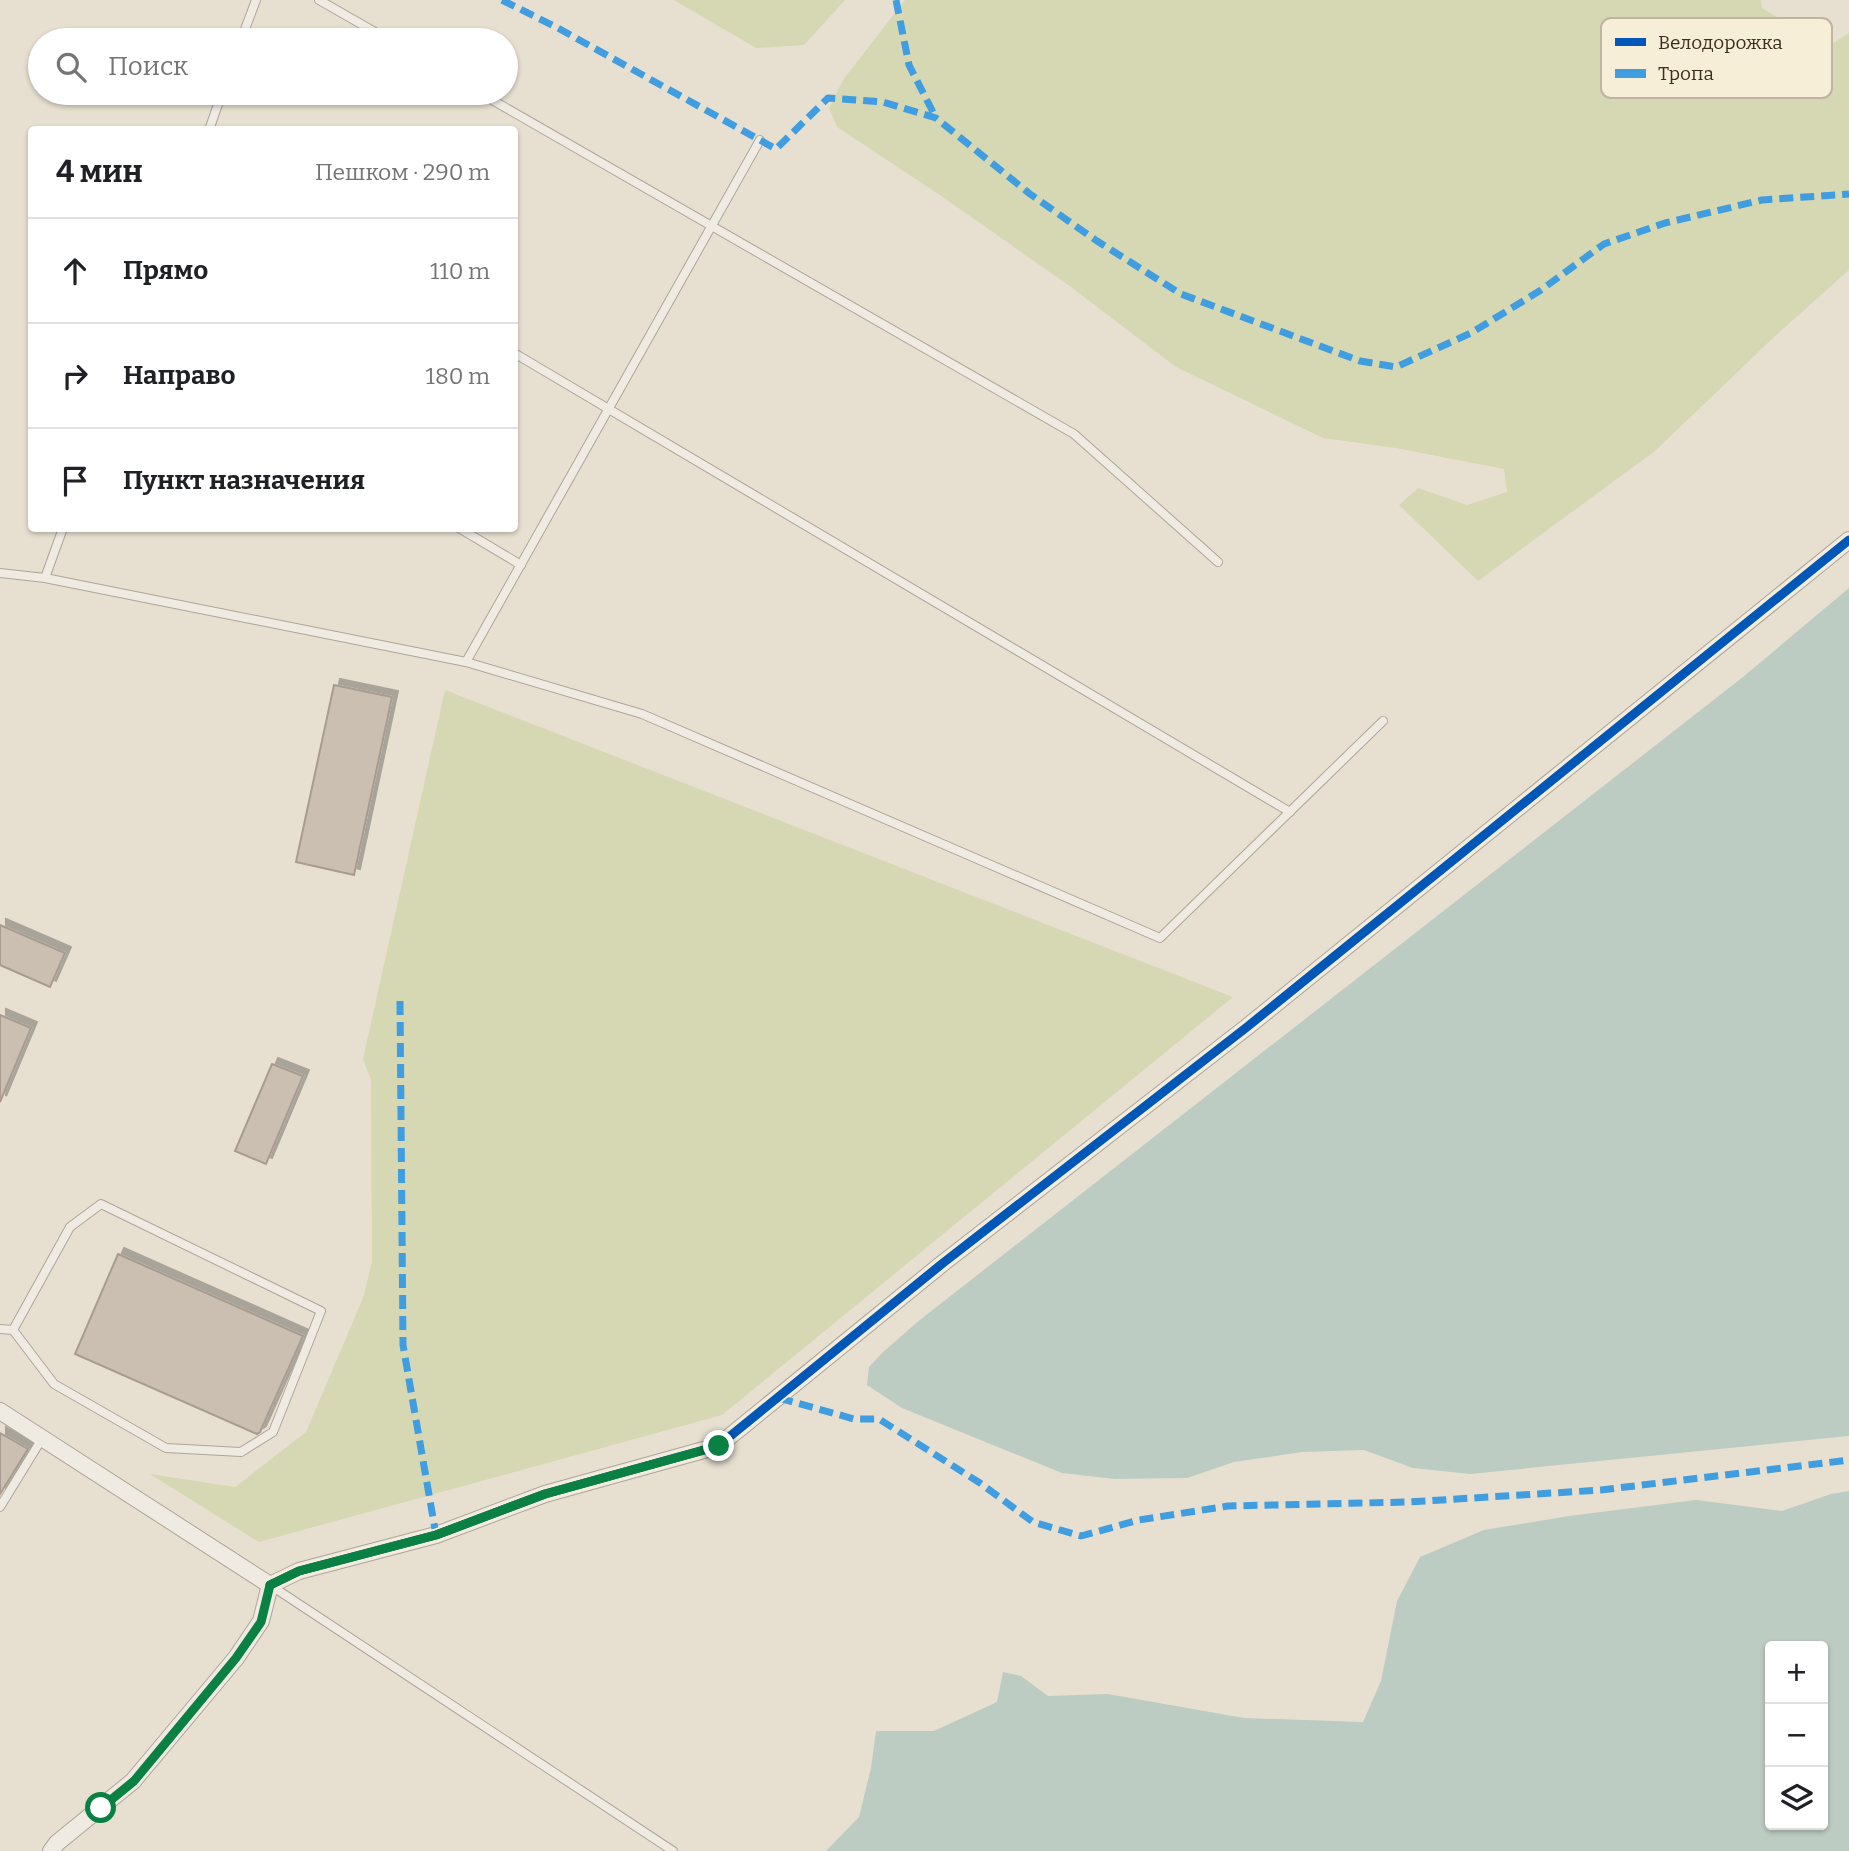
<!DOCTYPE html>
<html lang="ru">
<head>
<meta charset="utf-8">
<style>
	:root { --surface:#fff; --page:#f2f2f2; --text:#202124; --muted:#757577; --line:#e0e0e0 }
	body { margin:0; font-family:Bitter,serif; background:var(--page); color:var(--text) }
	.controls { position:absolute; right:21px; bottom:21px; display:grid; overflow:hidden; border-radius:7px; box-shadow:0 2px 5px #0004 }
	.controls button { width:63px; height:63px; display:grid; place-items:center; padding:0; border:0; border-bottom:2px solid var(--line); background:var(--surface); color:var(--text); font:35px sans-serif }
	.stop { position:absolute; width:21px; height:21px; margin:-16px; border:5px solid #0b8043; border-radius:50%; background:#fff }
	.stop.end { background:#0b8043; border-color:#fff; box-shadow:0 2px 7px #0008 }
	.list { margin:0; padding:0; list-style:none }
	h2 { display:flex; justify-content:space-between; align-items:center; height:91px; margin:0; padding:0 28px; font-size:30px }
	h2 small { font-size:23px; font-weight:400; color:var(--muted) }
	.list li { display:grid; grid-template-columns:46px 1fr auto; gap:21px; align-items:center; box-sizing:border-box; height:105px; padding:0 28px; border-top:2px solid var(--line) }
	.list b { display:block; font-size:26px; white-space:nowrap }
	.list em { font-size:23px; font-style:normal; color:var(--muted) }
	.icon { flex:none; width:38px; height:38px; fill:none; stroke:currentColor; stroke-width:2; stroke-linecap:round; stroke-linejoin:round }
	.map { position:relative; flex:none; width:1849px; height:1851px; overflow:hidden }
	.search { position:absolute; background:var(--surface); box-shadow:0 2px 5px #0004; left:28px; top:28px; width:490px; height:77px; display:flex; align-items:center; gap:18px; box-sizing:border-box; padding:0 24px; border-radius:38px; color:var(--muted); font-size:26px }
	.panel { position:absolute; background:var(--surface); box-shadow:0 2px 5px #0004; left:28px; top:126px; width:490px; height:406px; border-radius:7px }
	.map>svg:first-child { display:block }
	.green { fill:#d6d7b3 }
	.water { fill:#bcccc2; fill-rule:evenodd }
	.building { fill:#cbbfb2; stroke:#a89c90; stroke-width:2; filter:url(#shadow) }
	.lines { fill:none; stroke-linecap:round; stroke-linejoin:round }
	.lane-casing { stroke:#ada599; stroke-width:10 }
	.street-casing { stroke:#ada599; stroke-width:18 }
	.lane { stroke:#efebe3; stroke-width:8 }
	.street { stroke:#efebe3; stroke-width:16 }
	.quiet { stroke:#3f9de0; stroke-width:7; stroke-dasharray:14 7; stroke-linecap:butt }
	.cycleway-casing { stroke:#f7eed8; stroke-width:13 }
	.cycleway { stroke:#0057b8; stroke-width:9 }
	.route { stroke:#0b8043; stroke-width:9 }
	.key { fill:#f7eed8; stroke:#bfb4a1; stroke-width:2 }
	.key-label { font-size:19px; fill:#3d2e20 }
</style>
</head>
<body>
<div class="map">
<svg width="1849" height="1851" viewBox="0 0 1849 1851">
	<defs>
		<filter id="shadow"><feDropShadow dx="6" dy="-6" stdDeviation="0" flood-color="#0004"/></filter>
	</defs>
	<rect width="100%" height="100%" fill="#e7e0d1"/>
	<g class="green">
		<polygon points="674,0 845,0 804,45 756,48"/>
		<polygon points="905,0 1761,0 1762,8 1804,33 1832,44 1849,33 1849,270 1772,339 1655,451 1478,581 1399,505 1418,488 1467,505 1507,492 1504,469 1396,448 1323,438 1176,367 1071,287 937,193 837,127 829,108 843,80"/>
		<polygon points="445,690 1233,997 722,1415 259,1542 150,1474 235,1487 306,1432 363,1298 372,1262 371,1080 363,1059"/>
	</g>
	<g class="water">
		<polygon points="1849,588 1849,1436 1470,1474 1413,1468 1364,1450 1302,1452 1234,1462 1187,1478 1115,1479 1062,1473 902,1408 867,1385 869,1367 883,1352 921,1319 1743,677"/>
		<path d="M1849 1491V1851H826L859 1817 871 1768 876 1731H934L997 1702 1003 1672 1021 1676 1048 1696 1108 1694 1244 1718 1363 1722 1381 1681 1397 1601 1420 1557 1484 1530 1569 1516 1696 1500 1782 1511 1831 1494ZM1823 1646V1825H1770V1646Z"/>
	</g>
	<g class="building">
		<polygon points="334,685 392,697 354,875 296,862"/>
		<polygon points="0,925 65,953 50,987 0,965"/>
		<polygon points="0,1015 31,1028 0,1102"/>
		<polygon points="272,1064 303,1076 266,1164 235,1151"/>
		<polygon points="118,1254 303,1336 260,1432 257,1434 75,1354"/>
		<polygon points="0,1433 28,1449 0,1494"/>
	</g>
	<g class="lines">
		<defs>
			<g id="lane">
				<polyline points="319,0 389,40"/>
				<polyline points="241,40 256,0"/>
				<polyline points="480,93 1074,434 1218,562"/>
				<polyline points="209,130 222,93"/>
				<polyline points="514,353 1290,812"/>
				<polyline points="459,528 521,565"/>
				<polyline points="0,573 45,578 466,662 642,714 1160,938 1383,721"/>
				<polyline points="45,578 63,528"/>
				<polyline points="466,662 760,140"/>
				<polyline points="0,1329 13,1330 54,1384 166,1448 241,1452 273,1432 321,1311 101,1204 70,1227 13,1330"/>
				<polyline points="0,1507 43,1437"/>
				<polyline points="270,1585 673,1851"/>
			</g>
			<g id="street">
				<polyline points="0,1411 270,1585"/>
				<polyline points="270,1585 299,1571 436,1535 545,1494 718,1446 943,1263 1247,1027 1849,540"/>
				<polyline points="51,1851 57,1843 133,1781 236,1658 261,1621 270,1585"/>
			</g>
		</defs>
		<use href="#lane" class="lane-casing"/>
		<use href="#street" class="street-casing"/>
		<use href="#lane" class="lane"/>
		<use href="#street" class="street"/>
		<g class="quiet">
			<polyline points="502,0 556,27 776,149 828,98 883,102 936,118 1030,194 1097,241 1181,294 1360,361 1396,367 1471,333 1541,290 1604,244 1665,223 1762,200 1849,194"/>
			<polyline points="896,0 909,65 936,118"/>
			<polyline points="400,1001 403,1345 436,1535"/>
			<polyline points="779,1398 854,1419 879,1419 980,1483 1033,1522 1081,1536 1139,1520 1228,1506 1409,1502 1601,1490 1849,1460"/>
		</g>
		<defs>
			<polyline id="cycleway" points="270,1585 299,1571 436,1535 545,1494 718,1446 943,1263 1247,1027 1849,540"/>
		</defs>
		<use href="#cycleway" class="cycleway-casing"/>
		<use href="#cycleway" class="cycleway"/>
	</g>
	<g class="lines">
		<polyline class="route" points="101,1808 134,1781 236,1658 261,1622 270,1585 299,1571 436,1535 545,1494 719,1446"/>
	</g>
	<rect x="1601" y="18" width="231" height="80" rx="10" class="key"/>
	<rect x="1615" y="38" width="31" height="8" fill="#0057b8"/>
	<rect x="1615" y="69" width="31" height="9" fill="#3f9de0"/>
	<g class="key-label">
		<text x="1658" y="49">Велодорожка</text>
		<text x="1658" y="80">Тропа</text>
	</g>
</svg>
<div class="controls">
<button>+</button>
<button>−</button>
<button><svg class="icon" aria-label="layers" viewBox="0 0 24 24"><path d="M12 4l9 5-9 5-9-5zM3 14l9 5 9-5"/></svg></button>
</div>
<div class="stop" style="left:101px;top:1808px"></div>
<div class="stop end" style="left:719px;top:1446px"></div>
<div class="search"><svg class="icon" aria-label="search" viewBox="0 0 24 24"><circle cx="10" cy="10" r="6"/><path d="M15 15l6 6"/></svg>Поиск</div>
<section class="panel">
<h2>4 мин<small>Пешком · 290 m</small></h2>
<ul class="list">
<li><svg class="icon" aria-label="ahead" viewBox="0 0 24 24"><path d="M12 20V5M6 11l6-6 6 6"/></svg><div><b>Прямо</b></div><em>110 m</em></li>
<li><svg class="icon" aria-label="right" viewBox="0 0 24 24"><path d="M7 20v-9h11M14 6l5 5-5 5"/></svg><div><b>Направо</b></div><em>180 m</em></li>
<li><svg class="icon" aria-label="arrive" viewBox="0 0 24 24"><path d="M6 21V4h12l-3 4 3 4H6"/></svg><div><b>Пункт назначения</b></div></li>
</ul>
</section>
</div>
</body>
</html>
